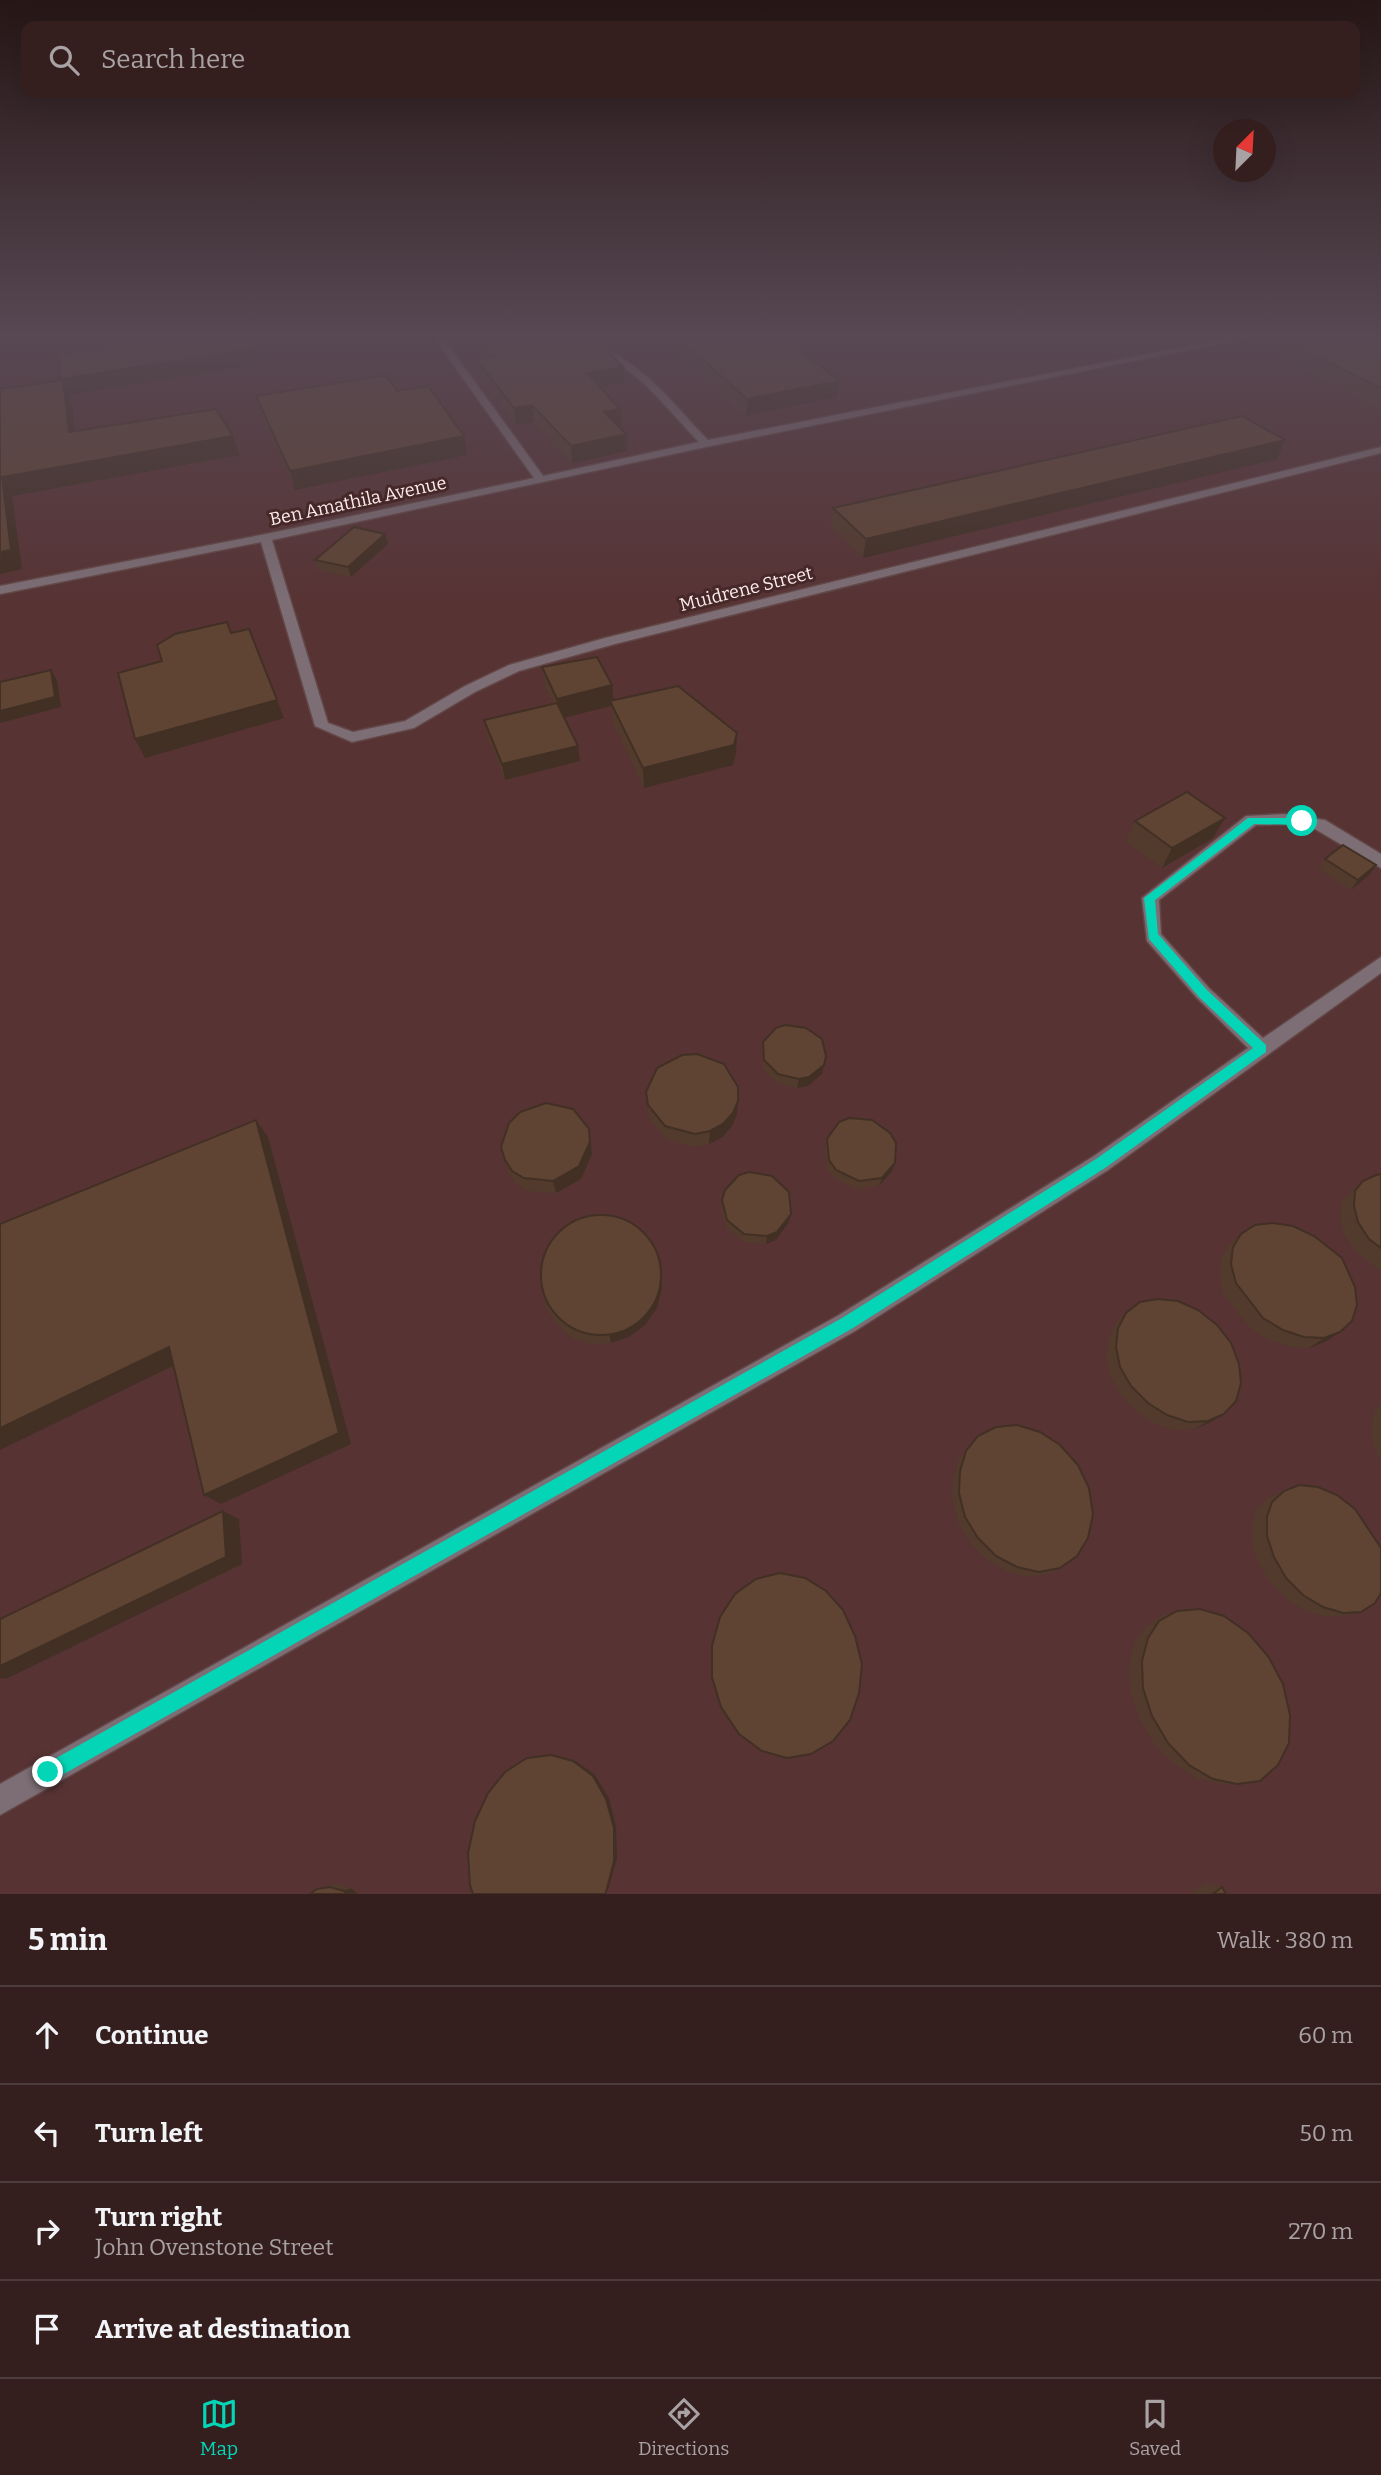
<!DOCTYPE html>
<html lang="en">
<head>
<meta charset="utf-8">
<style>
	:root { --surface:#341e1e; --page:#3c2727; --text:#f1f3f6; --muted:#a9a2a4; --line:#4e3c3c; --accent:#04d5b6 }
	body { margin:0; font-family:Bitter,serif; background:var(--page); color:var(--text) }
	.compass { position:absolute; left:1213px; top:119px; width:63px; height:63px; border-radius:50%; background:var(--surface); box-shadow:0 7px 28px #0002; rotate:24deg }
	.stop { position:absolute; width:21px; height:21px; margin:-16px; border:5px solid #04d5b6; border-radius:50%; background:#fff }
	.stop.end { background:#04d5b6; border-color:#fff; box-shadow:0 2px 7px #0008 }
	.list { margin:0; padding:0; list-style:none }
	h2 { display:flex; justify-content:space-between; align-items:center; height:91px; margin:0; padding:0 28px; font-size:30px }
	h2 small { font-size:23px; font-weight:400; color:var(--muted) }
	.list li { display:grid; grid-template-columns:46px 1fr auto; gap:21px; align-items:center; box-sizing:border-box; height:98px; padding:0 28px; border-top:2px solid var(--line) }
	.list b { display:block; font-size:26px; white-space:nowrap }
	.list p { margin:0; font-size:23px; white-space:nowrap; color:var(--muted) }
	.list em { font-size:23px; font-style:normal; color:var(--muted) }
	.icon { flex:none; width:38px; height:38px; fill:none; stroke:currentColor; stroke-width:2; stroke-linecap:round; stroke-linejoin:round }
	.map { position:relative; flex:none; width:1381px; height:1894px; overflow:hidden }
	.search { position:absolute; background:var(--surface); box-shadow:0 7px 28px #0002; left:21px; right:21px; top:21px; height:77px; display:flex; align-items:center; gap:18px; box-sizing:border-box; padding:0 24px; border-radius:14px; color:var(--muted); font-size:26px }
	.sheet { height:483px; background:var(--surface) }
	nav { display:flex; justify-content:space-around; align-items:center; box-sizing:border-box; height:98px; border-top:2px solid var(--line); background:var(--surface); font-size:19px; color:var(--muted) }
	nav a { display:grid; justify-items:center; gap:4px }
	nav .on { color:var(--accent) }
	.map>svg:first-child { display:block }
	.built { fill:#573334 }
	.lines { fill:none; stroke-linecap:round; stroke-linejoin:round }
	.minor-casing { stroke:#634747; stroke-width:3 }
	.minor { fill:#7d6e75; fill-rule:evenodd }
	.wall { fill:#523a2d }
	.shaded-wall { fill:#423024 }
	.building { fill:#5f4434; stroke:#423024; stroke-width:2 }
	.route { fill:#04d5b6 }
	.labels { text-anchor:middle; dominant-baseline:central; stroke-width:6; stroke-linejoin:round; paint-order:stroke }
	.far-street-label { font-size:18px; fill:#fceceb; stroke:#462828 }
</style>
</head>
<body>
<div class="map">
<svg width="1381" height="1894" viewBox="0 0 1381 1894">
	<rect width="100%" height="100%" fill="#462828"/>
	<rect class="built" x="0" y="335" width="1381" height="1559"/>
	<g class="lines">
		<defs>
			<g id="minor">
				<path d="M432 335H441L543 476 699 442C667 410 636 364 590 351L593 346C642 359 674 406 708 440L1244 335H1263L706 447 272 540 328 723 353 732 405 721 465 686 509 665 605 638 1381 447V453L615 644 519 671 475 692 414 728 352 742 315 726 261 542 0 594V586L266 534 534 478Z"/>
				<polygon points="1284,814 1325,820 1381,854 1381,868 1315,829 1284,824 1256,825 1159,900 1161,934 1209,988 1263,1038 1381,957 1381,973 1108,1170 855,1331 0,1815 0,1784 839,1315 1094,1156 1248,1048 1197,998 1147,941 1142,898 1246,816"/>
			</g>
		</defs>
		<use href="#minor" class="minor-casing"/>
		<use href="#minor" class="minor"/>
	</g>
	<g class="wall">
		<polygon points="300,335 431,335 430,337 366,347 362,339 306,348"/>
		<polygon points="468,335 547,335 548,337 553,337 552,335 603,335 591,337 591,341 623,367 624,383 600,387 620,409 621,426 618,426 626,434 627,451 572,463 534,422 516,425 479,375 476,359 485,357"/>
		<polygon points="658,335 782,335 837,397 746,416"/>
		<polygon points="951,335 1008,335 1008,337 963,344"/>
		<polygon points="1080,335 1143,335 1141,343 1106,350"/>
		<polygon points="1381,335 1381,410 1274,356 1282,339"/>
		<polygon points="397,391 464,436 467,455 295,490 262,414 256,396"/>
		<polygon points="1285,440 1277,459 863,558 831,527 833,508"/>
		<polygon points="385,534 388,544 351,577 318,570 315,560"/>
		<polygon points="542,667 612,685 613,701 736,753 733,765 644,788 612,721 611,706 564,717 580,761 505,780 487,736 484,720 553,704 545,686"/>
		<polygon points="1135,821 1213,838 1162,868 1125,841"/>
		<polygon points="1325,859 1376,865 1369,875 1351,890 1318,869"/>
		<polygon points="763,1042 824,1065 822,1074 808,1086 797,1088 777,1083 763,1069"/>
		<polygon points="646,1092 737,1114 732,1126 723,1137 709,1144 695,1147 666,1139 649,1118"/>
		<polygon points="827,1139 895,1163 892,1171 879,1186 856,1189 834,1178 827,1169 825,1148"/>
		<polygon points="592,1154 581,1179 556,1193 527,1191 516,1183 508,1173 505,1160"/>
		<polygon points="1381,1174 1381,1272 1354,1250 1344,1234 1340,1218 1341,1204 1349,1193 1363,1181"/>
		<polygon points="722,1200 789,1222 776,1240 766,1244 744,1242 726,1228 721,1208"/>
		<polygon points="1273,1223 1325,1342 1309,1348 1289,1347 1269,1340 1250,1328 1223,1294 1219,1275 1221,1258 1229,1245 1241,1234"/>
		<polygon points="661,1277 662,1288 657,1308 645,1325 629,1337 611,1343 591,1344 572,1338 558,1326 547,1310 544,1300"/>
		<polygon points="1126,1313 1211,1422 1195,1429 1176,1430 1155,1424 1137,1412 1121,1395 1110,1376 1106,1357 1108,1338 1116,1323"/>
		<polygon points="1381,1403 1381,1462 1373,1444 1371,1425 1375,1410"/>
		<polygon points="978,1436 1060,1568 1050,1573 1030,1577 1008,1572 988,1561 971,1544 958,1523 952,1500 953,1478 959,1459"/>
		<polygon points="1284,1491 1361,1612 1342,1616 1325,1617 1305,1611 1287,1599 1270,1582 1258,1563 1252,1542 1252,1523 1257,1508 1268,1498"/>
		<polygon points="1177,1611 1237,1784 1221,1784 1197,1779 1174,1764 1154,1744 1139,1718 1130,1690 1129,1664 1135,1641 1147,1625 1163,1615"/>
		<polygon points="712,1646 787,1758 760,1751 738,1734 720,1709 712,1679"/>
		<polygon points="1205,1883 1222,1887 1226,1894 1191,1894"/>
		<polygon points="338,1884 351,1888 358,1894 317,1889 325,1886"/>
	</g>
	<g class="shaded-wall">
		<polygon points="303,335 361,335 362,339 306,348"/>
		<polygon points="364,335 431,335 430,337 366,347"/>
		<polygon points="965,335 1008,335 1008,337 963,344"/>
		<polygon points="1111,335 1143,335 1141,343 1106,350"/>
		<polygon points="258,348 263,364 70,395 71,398 78,451 69,432 64,386 60,379"/>
		<polygon points="623,367 624,383 588,389 587,373"/>
		<polygon points="839,381 837,397 746,416 747,399"/>
		<polygon points="532,405 534,422 516,425 514,408"/>
		<polygon points="620,409 621,426 605,429 604,412"/>
		<polygon points="626,434 627,451 572,463 571,446"/>
		<polygon points="233,436 240,455 12,496 22,569 0,574 2,477"/>
		<polygon points="464,436 467,455 295,490 290,471"/>
		<polygon points="1285,440 1277,459 863,558 866,539"/>
		<polygon points="385,534 388,544 351,577 348,567"/>
		<polygon points="51,670 57,680 61,707 0,723 0,711"/>
		<polygon points="612,685 614,705 610,701 611,706 559,719 557,699"/>
		<polygon points="277,700 284,718 145,758 135,739"/>
		<polygon points="737,733 736,753 733,765 644,788 643,768"/>
		<polygon points="578,746 580,761 505,780 502,764"/>
		<polygon points="1225,818 1213,838 1162,868 1172,848"/>
		<polygon points="1376,865 1369,875 1351,890 1358,880"/>
		<polygon points="826,1056 822,1074 808,1086 797,1088 799,1079"/>
		<polygon points="738,1101 737,1114 732,1126 723,1137 709,1144 710,1131"/>
		<polygon points="256,1120 268,1137 351,1444 221,1504 204,1495"/>
		<polygon points="589,1129 592,1154 581,1179 556,1193 553,1181"/>
		<polygon points="895,1163 892,1171 879,1186 882,1178"/>
		<polygon points="791,1214 789,1222 776,1240 766,1244 767,1236"/>
		<polygon points="661,1277 662,1288 657,1308 645,1325 629,1337 611,1343 609,1333"/>
		<polygon points="1340,1332 1325,1342 1309,1348 1324,1338"/>
		<polygon points="169,1347 185,1360 0,1450 0,1428"/>
		<polygon points="1224,1414 1211,1422 1195,1429 1208,1421"/>
		<polygon points="223,1511 239,1519 242,1564 6,1679 0,1678 0,1666"/>
		<polygon points="573,1761 576,1761 595,1775 609,1798 616,1826 617,1858 609,1887 605,1894"/>
		<polygon points="351,1888 358,1894 347,1894 344,1891"/>
	</g>
	<g class="building">
		<polygon points="195,335 253,335 258,348 60,379 59,354"/>
		<polygon points="478,335 547,335 548,337 600,342 623,367 587,373 620,409 604,412 626,434 571,446 532,405 514,408 476,359 494,356"/>
		<polygon points="675,335 782,335 839,381 747,399"/>
		<polygon points="1301,335 1381,335 1381,388 1282,339"/>
		<polygon points="385,375 397,391 428,386 464,436 290,471 256,396"/>
		<polygon points="63,380 69,432 216,409 233,436 2,477 11,550 0,552 0,389"/>
		<polygon points="1242,416 1285,440 866,539 833,508"/>
		<polygon points="354,527 385,534 348,567 315,560"/>
		<polygon points="227,622 231,633 249,629 277,700 135,739 118,673 162,661 157,645 175,634"/>
		<polygon points="597,657 612,685 557,699 542,667"/>
		<polygon points="51,670 55,697 0,711 0,682"/>
		<polygon points="678,686 737,733 734,745 643,768 610,701"/>
		<polygon points="557,703 578,746 502,764 484,720"/>
		<polygon points="1187,792 1225,818 1172,848 1135,821"/>
		<polygon points="1343,845 1376,865 1358,880 1325,859"/>
		<polygon points="785,1025 806,1028 822,1039 826,1056 824,1065 809,1077 799,1079 778,1074 764,1060 763,1042 776,1028"/>
		<polygon points="697,1054 724,1064 738,1087 738,1101 733,1113 723,1124 710,1131 695,1134 665,1126 648,1105 646,1092 657,1068 682,1055"/>
		<polygon points="546,1103 573,1109 589,1129 590,1142 579,1166 553,1181 524,1178 512,1171 505,1160 501,1147 509,1123 520,1112"/>
		<polygon points="849,1118 872,1120 890,1133 896,1143 895,1163 882,1178 859,1181 836,1170 829,1160 827,1139 839,1122"/>
		<polygon points="256,1120 339,1433 204,1495 169,1347 0,1428 0,1224"/>
		<polygon points="749,1172 772,1176 789,1192 791,1214 777,1232 767,1236 744,1234 727,1220 722,1200 725,1190 739,1175"/>
		<polygon points="1381,1174 1381,1248 1369,1239 1358,1222 1354,1206 1355,1191 1363,1181 1376,1175"/>
		<circle cx="601" cy="1275" r="60"/>
		<polygon points="1273,1223 1293,1226 1314,1236 1342,1258 1355,1287 1357,1305 1352,1321 1340,1332 1324,1338 1304,1337 1283,1330 1263,1318 1236,1283 1231,1264 1233,1247 1241,1234 1255,1225"/>
		<polygon points="1158,1299 1178,1301 1198,1310 1217,1325 1231,1343 1239,1364 1241,1383 1236,1401 1224,1414 1208,1421 1188,1422 1167,1415 1148,1403 1131,1386 1120,1367 1116,1347 1118,1328 1126,1313 1140,1302"/>
		<polygon points="1017,1425 1040,1432 1060,1445 1078,1465 1089,1488 1093,1514 1088,1538 1077,1556 1060,1568 1039,1572 1017,1567 996,1556 978,1538 965,1517 959,1493 960,1471 966,1451 978,1436 996,1427"/>
		<polygon points="1299,1485 1318,1487 1337,1495 1355,1509 1381,1548 1381,1593 1375,1603 1361,1612 1343,1613 1323,1607 1303,1595 1286,1578 1274,1557 1267,1536 1267,1517 1272,1502 1284,1491"/>
		<polygon points="223,1511 226,1557 0,1666 0,1619"/>
		<polygon points="780,1573 805,1578 826,1591 843,1610 855,1636 862,1664 859,1693 850,1720 833,1741 811,1754 787,1758 762,1751 739,1734 721,1707 712,1677 712,1646 720,1617 735,1594 756,1579"/>
		<polygon points="1200,1609 1224,1616 1248,1633 1268,1656 1283,1684 1290,1715 1289,1743 1278,1765 1260,1781 1237,1784 1213,1779 1189,1765 1168,1743 1152,1716 1143,1688 1142,1661 1148,1638 1159,1621 1177,1611"/>
		<polygon points="551,1755 573,1761 593,1776 606,1799 614,1828 614,1861 606,1892 605,1894 473,1894 470,1885 468,1853 475,1821 488,1793 505,1772 527,1758"/>
		<polygon points="330,1887 344,1891 347,1894 310,1894 317,1889"/>
		<polygon points="1222,1887 1226,1894 1213,1894"/>
	</g>
	<linearGradient id="sky" x2="0" y2="1"><stop stop-color="#261616"/><stop offset="0.56" stop-color="#574853"/><stop offset="1" stop-color="#574853" stop-opacity="0"/></linearGradient>
	<rect width="1381" height="600" fill="url(#sky)"/>
	<polygon class="route" points="1248,818 1302,818 1307,821 1302,825 1254,824 1155,900 1158,934 1207,990 1266,1045 1266,1052 1105,1168 853,1328 55,1779 48,1782 42,1779 39,1772 42,1766 842,1318 1096,1159 1253,1048 1199,997 1149,939 1144,898"/>
	<g class="labels">
		<g class="far-street-label">
			<text transform="translate(358 501) rotate(-12)">Ben Amathila Avenue</text>
			<text transform="translate(746 589) rotate(-14)">Muidrene Street</text>
		</g>
	</g>
</svg>
<svg class="compass" viewBox="-18 -18 36 36"><path d="M0-13l5 13h-10z" fill="#e53935"/><path d="M0 13l5-13h-10z" fill="#a9a2a4"/></svg>
<div class="stop" style="left:1302px;top:821px"></div>
<div class="stop end" style="left:48px;top:1772px"></div>
<div class="search"><svg class="icon" aria-label="search" viewBox="0 0 24 24"><circle cx="10" cy="10" r="6"/><path d="M15 15l6 6"/></svg>Search here</div>
</div>
<section class="sheet">
<h2>5 min<small>Walk · 380 m</small></h2>
<ul class="list">
<li><svg class="icon" aria-label="ahead" viewBox="0 0 24 24"><path d="M12 20V5M6 11l6-6 6 6"/></svg><div><b>Continue</b></div><em>60 m</em></li>
<li><svg class="icon" aria-label="left" viewBox="0 0 24 24"><path d="M17 20v-9H6M10 6l-5 5 5 5"/></svg><div><b>Turn left</b></div><em>50 m</em></li>
<li><svg class="icon" aria-label="right" viewBox="0 0 24 24"><path d="M7 20v-9h11M14 6l5 5-5 5"/></svg><div><b>Turn right</b><p>John Ovenstone Street</p></div><em>270 m</em></li>
<li><svg class="icon" aria-label="arrive" viewBox="0 0 24 24"><path d="M6 21V4h12l-3 4 3 4H6"/></svg><div><b>Arrive at destination</b></div></li>
</ul>
</section>
<nav>
<a class="on"><svg class="icon" aria-label="map" viewBox="0 0 24 24"><path d="M3 6l6-2 6 2 6-2v14l-6 2-6-2-6 2zM9 4v14M15 6v14"/></svg>Map</a>
<a><svg class="icon" aria-label="directions" viewBox="0 0 24 24"><path d="M12 3l9 9-9 9-9-9zM9 14v-3h6M13 9l2 2-2 2"/></svg>Directions</a>
<a><svg class="icon" aria-label="saved" viewBox="0 0 24 24"><path d="M7 4h10v16l-5-4-5 4z"/></svg>Saved</a>
</nav>
</body>
</html>
